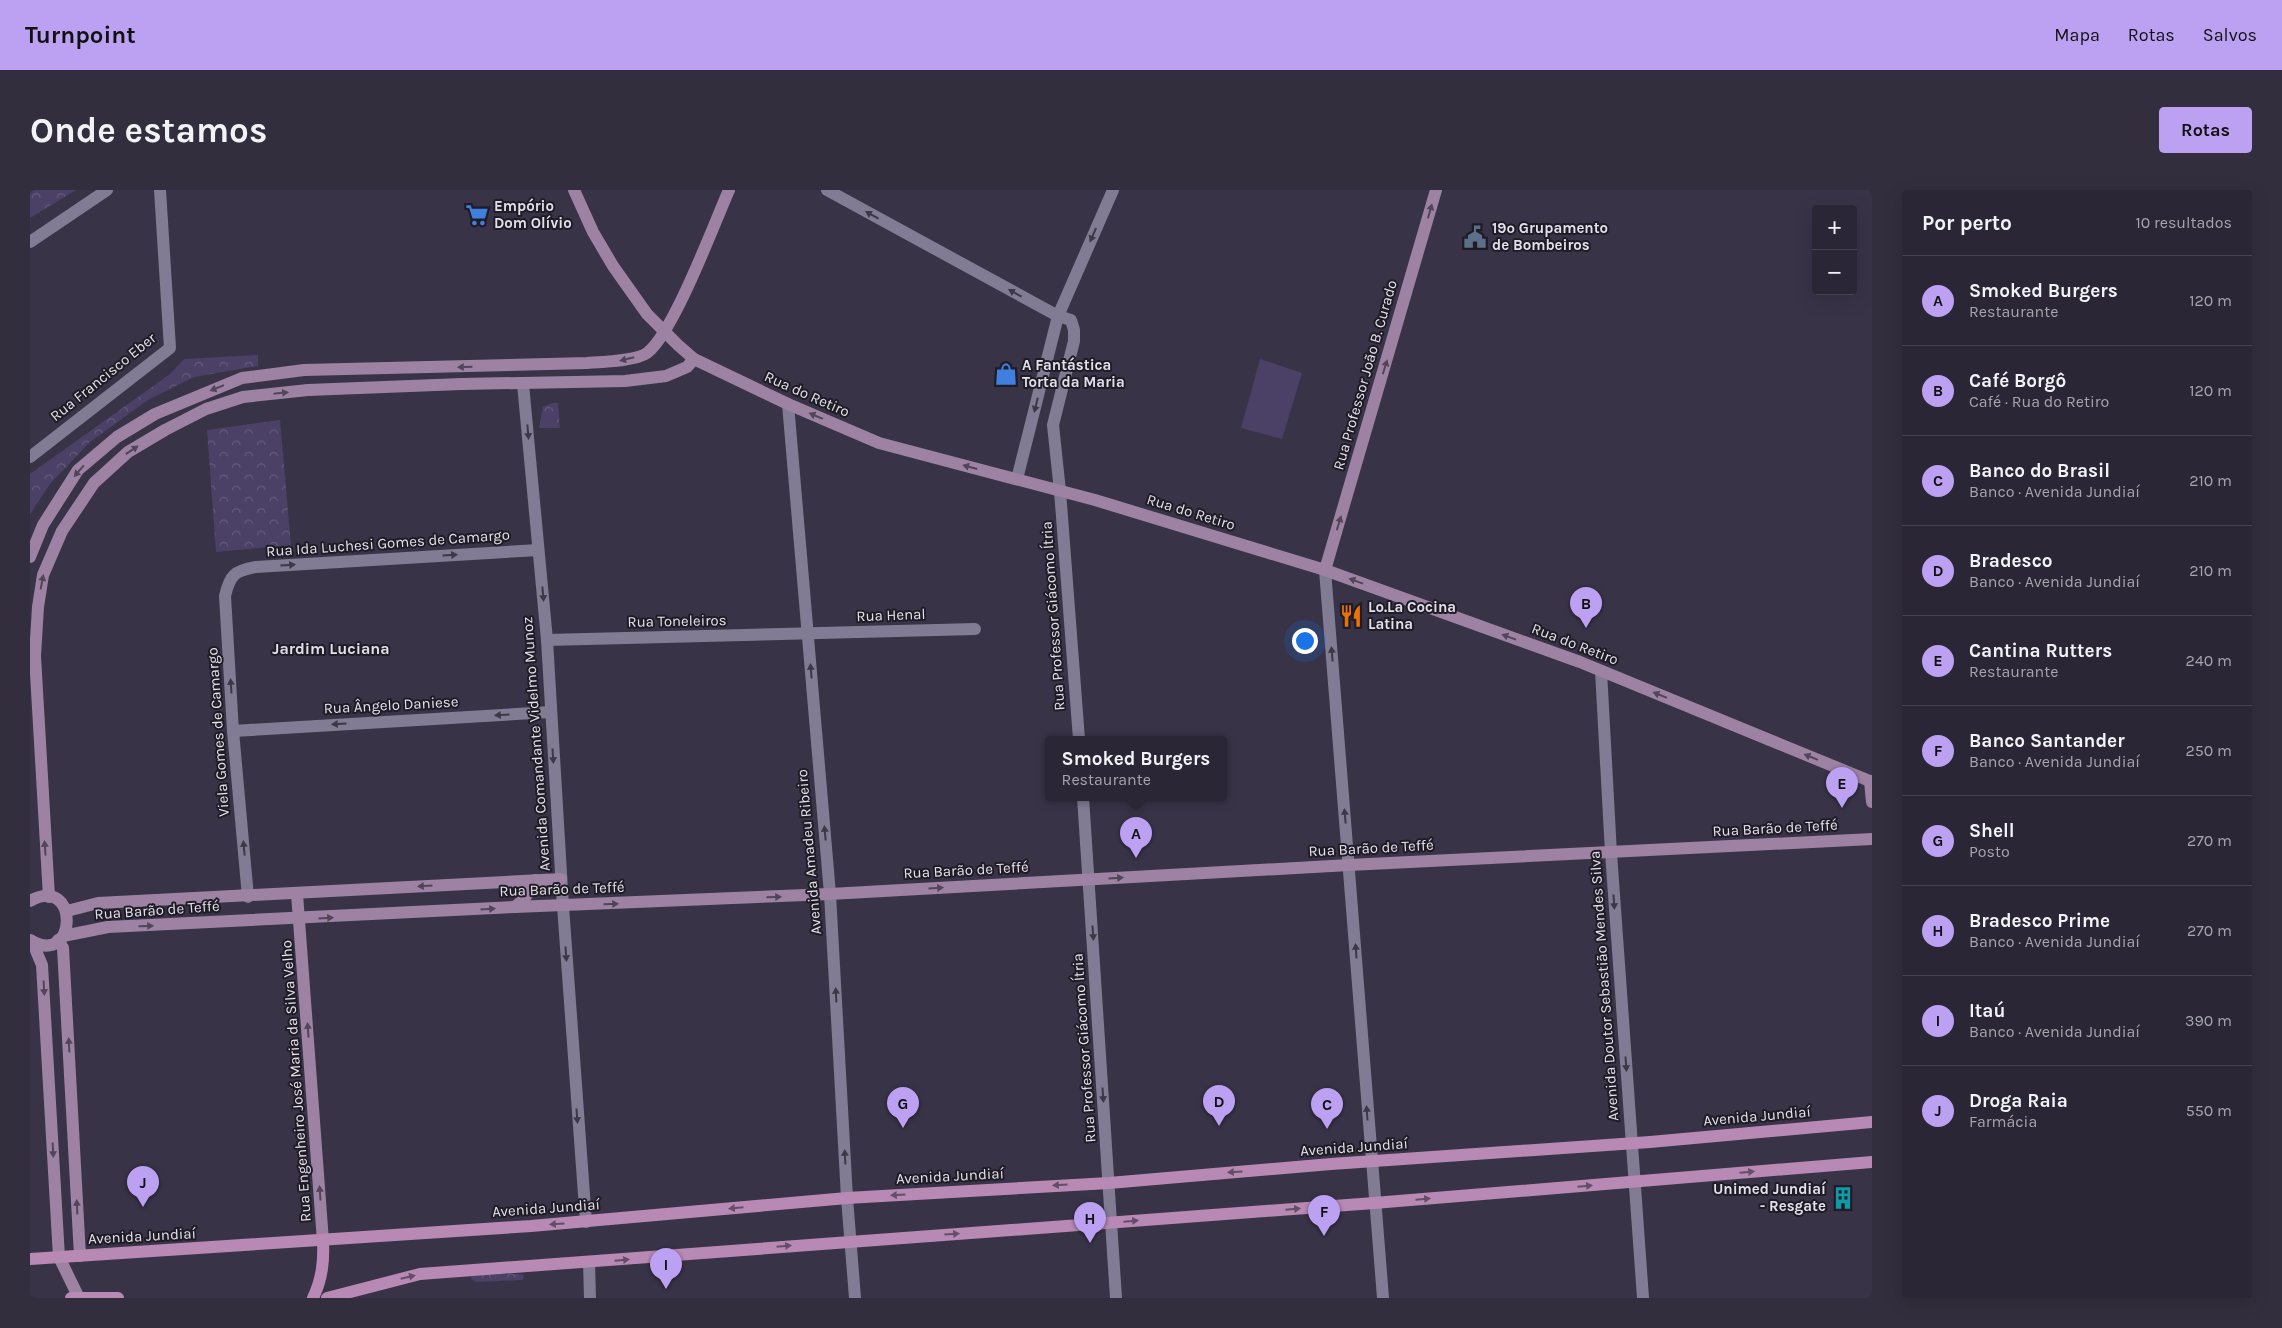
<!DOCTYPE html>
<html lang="pt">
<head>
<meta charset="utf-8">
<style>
	:root { --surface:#2a2635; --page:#322e3d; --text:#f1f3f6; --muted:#a5a5ad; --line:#464350; --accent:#bca0f2 }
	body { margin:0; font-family:Karla,sans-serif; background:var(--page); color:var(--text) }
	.controls { position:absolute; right:15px; top:15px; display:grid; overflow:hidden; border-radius:5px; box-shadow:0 5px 20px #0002 }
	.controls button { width:45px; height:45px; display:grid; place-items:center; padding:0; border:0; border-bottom:1px solid var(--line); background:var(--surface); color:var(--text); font:25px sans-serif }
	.you { position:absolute; left:1274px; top:450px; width:18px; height:18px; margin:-12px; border:4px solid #fff; border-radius:50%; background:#1a73e8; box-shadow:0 0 0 8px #1a73e833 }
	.badge { display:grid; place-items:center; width:32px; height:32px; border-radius:50%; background:var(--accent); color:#111; font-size:16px; font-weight:700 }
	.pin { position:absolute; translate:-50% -41px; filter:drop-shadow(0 1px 2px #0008) }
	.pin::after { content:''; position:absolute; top:26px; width:18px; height:15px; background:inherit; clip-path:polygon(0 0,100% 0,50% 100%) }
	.popup { position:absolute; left:1015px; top:546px; width:182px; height:65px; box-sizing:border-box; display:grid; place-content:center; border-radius:5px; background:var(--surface); filter:drop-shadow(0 1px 4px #0005); font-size:16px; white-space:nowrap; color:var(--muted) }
	.popup b { font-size:19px; color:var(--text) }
	.popup::after { content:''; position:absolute; left:50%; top:100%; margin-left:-10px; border:10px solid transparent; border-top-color:var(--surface) }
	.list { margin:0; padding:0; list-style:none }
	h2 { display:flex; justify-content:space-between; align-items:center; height:65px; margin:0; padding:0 20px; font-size:21px }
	h2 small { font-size:16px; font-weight:400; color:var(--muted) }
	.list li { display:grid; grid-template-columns:32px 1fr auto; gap:15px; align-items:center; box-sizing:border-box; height:90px; padding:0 20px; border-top:1px solid var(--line) }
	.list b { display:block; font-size:19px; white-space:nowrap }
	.list p { margin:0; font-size:16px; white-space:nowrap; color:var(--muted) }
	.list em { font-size:16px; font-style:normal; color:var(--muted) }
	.map { position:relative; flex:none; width:1842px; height:1108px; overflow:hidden; border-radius:5px }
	header { display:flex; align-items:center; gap:30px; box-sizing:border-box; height:70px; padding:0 25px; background:var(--accent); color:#111 }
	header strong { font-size:24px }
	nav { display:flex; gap:28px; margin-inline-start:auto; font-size:18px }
	.intro { display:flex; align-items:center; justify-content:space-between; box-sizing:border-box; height:120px; padding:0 30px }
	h1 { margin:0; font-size:35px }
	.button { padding:12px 22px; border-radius:5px; background:var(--accent); color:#111; font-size:18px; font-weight:700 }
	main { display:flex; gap:30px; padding:0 30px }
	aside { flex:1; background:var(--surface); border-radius:5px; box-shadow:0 5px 20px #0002 }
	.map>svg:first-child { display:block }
	.park { fill:url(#park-crowns) }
	.garden { fill:#4b4065 }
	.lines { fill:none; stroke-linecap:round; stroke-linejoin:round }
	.street { stroke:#817b93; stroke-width:12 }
	.secondary { stroke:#9d82a4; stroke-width:12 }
	.primary { stroke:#b889b5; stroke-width:12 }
	.oneway { fill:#514558 }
	.oneway2 { fill:#3c3846 }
	.oneway3 { fill:#644d66 }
	.labels { text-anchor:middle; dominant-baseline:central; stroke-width:4; stroke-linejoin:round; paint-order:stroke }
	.poi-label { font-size:15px; font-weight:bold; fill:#e3e0ed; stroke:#1f1c25; text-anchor:start }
	.street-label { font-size:15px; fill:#e3e0ed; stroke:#1f1c25 }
	.neighbourhood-label { font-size:16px; font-weight:bold; fill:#e3e0ed; stroke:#1f1c25 }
</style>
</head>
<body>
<header>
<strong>Turnpoint</strong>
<nav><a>Mapa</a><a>Rotas</a><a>Salvos</a></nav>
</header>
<div class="intro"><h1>Onde estamos</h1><a class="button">Rotas</a></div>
<main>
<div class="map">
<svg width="1842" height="1108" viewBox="0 0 1842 1108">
	<defs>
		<pattern id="park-crowns" width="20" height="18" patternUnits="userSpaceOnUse" patternTransform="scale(1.25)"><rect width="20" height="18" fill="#4b4065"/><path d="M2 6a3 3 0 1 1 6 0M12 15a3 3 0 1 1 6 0" fill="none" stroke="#655b7b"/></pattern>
	</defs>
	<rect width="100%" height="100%" fill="#383347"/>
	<g class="park">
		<polygon points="0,0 46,0 0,28"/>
		<polygon points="228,165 228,176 164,187 118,210 60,252 20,294 0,324 0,284 140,184 154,169"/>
		<polygon points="522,213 528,213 530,238 509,238 513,217"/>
		<polygon points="250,230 261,355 186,362 177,240"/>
		<polygon points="469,1084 491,1084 494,1086 493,1090 446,1092 441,1089 442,1086"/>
	</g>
	<polygon class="garden" points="1230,169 1272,183 1252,249 1211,238"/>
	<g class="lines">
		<g class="street">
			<polyline points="797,0 1028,126 1041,130 1044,140 1044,151 1023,235 1030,301 1049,549"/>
			<polyline points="0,52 77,0"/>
			<polyline points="493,194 517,450 533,716 556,1032"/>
			<polyline points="758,214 800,704 817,1008 825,1108"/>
			<polyline points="0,267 140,158 130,0"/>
			<polyline points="987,289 1028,126 1083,0"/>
			<polyline points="1295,380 1353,1108"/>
			<polyline points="517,450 945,439"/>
			<polyline points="1571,481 1581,663 1613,1108"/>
			<polyline points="203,541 520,522"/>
			<polyline points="1053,607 1086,1108"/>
			<path d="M218 707 203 541 195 406C200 385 204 381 226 377L508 360"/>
			<polyline points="559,1072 560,1108"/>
		</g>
		<g class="secondary">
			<polyline points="544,0 563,42 583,76 617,124 648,155 664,169 758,214 849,253 1065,310 1295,380 1550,472 1842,592"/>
			<path d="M0 367 13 335 48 280 87 247 125 224 212 188 274 180 557 173C571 172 606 171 617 163 643 144 684 34 699 0"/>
			<polyline points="1295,380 1406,0"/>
			<polyline points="1840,591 1842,612"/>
			<polyline points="267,704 293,1051"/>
			<polyline points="19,707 5,466 8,417 13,385 32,341 64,293 98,262 135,240 176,219 213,207 278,200 431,194 595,191 636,186 657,177 664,169"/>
			<path d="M0 711C50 683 48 779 0 750"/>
			<polyline points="485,717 495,708 505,690"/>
			<polyline points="37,721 68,713 531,689"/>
			<polyline points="33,746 78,737 485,717 800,704 1319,675 1842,649"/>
			<polyline points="28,750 33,758 50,1066"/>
			<polyline points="2,751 12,775 29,1067 49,1108"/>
		</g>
		<g class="primary">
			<polyline points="0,1069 501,1036 817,1008 1079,993 1301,974 1620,952 1842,932"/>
			<polyline points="41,1108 88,1108"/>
			<path d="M283 1108C292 1089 294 1072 293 1051"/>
			<polyline points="297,1108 390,1084 1344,1013 1842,972"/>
		</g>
	</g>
	<defs><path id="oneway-solid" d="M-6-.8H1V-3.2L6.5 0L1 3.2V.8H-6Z" transform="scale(1.25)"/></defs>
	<g class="oneway">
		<use href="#oneway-solid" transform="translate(1400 21) rotate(-74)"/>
		<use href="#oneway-solid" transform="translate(597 169) rotate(166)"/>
		<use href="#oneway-solid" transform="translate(435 177) rotate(179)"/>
		<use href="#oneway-solid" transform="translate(1355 177) rotate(-73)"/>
		<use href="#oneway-solid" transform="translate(187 198) rotate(158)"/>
		<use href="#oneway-solid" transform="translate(251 203) rotate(-6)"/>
		<use href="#oneway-solid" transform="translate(786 226) rotate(-157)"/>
		<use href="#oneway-solid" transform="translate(102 260) rotate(-34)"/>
		<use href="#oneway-solid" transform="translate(940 277) rotate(-165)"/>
		<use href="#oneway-solid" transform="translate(49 281) rotate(131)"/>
		<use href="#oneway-solid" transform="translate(1309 333) rotate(-73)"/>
		<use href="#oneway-solid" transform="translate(1326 391) rotate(-160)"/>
		<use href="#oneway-solid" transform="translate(12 392) rotate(-79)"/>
		<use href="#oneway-solid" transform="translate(1479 447) rotate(-160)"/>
		<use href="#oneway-solid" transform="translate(1630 505) rotate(-158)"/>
		<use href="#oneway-solid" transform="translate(1781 567) rotate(-158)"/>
		<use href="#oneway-solid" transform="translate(15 658) rotate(-94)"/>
		<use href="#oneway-solid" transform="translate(1086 688) rotate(-3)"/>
		<use href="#oneway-solid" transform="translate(395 696) rotate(177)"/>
		<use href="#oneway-solid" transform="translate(906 698) rotate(-3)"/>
		<use href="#oneway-solid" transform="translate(744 707) rotate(-2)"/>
		<use href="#oneway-solid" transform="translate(581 714) rotate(-2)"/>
		<use href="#oneway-solid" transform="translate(458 719) rotate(-3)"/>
		<use href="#oneway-solid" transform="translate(296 728) rotate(-3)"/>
		<use href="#oneway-solid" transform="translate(116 736) rotate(-2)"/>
		<use href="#oneway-solid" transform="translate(14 798) rotate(87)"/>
		<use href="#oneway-solid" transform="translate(278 840) rotate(-94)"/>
		<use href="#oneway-solid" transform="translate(39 855) rotate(-93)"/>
		<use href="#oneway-solid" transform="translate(23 960) rotate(87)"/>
		<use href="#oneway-solid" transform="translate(290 1003) rotate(-94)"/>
		<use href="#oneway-solid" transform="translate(47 1017) rotate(-93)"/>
	</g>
	<g class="oneway2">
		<use href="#oneway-solid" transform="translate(842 25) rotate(-151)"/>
		<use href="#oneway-solid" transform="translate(1063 45) rotate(114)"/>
		<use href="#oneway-solid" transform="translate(985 103) rotate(-151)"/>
		<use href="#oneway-solid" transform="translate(1006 215) rotate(104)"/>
		<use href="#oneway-solid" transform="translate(498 242) rotate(85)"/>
		<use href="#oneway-solid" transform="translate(420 365) rotate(-4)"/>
		<use href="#oneway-solid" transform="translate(258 375) rotate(-4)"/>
		<use href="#oneway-solid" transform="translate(513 404) rotate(85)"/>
		<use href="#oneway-solid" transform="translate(1302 464) rotate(-95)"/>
		<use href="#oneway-solid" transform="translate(781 481) rotate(-95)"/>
		<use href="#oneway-solid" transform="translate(201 496) rotate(-94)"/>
		<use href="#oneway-solid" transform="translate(472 525) rotate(177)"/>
		<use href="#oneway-solid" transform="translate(309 534) rotate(177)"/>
		<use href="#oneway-solid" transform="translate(523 566) rotate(86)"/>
		<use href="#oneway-solid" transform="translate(1315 626) rotate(-95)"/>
		<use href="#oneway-solid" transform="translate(795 643) rotate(-95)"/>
		<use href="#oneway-solid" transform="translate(214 658) rotate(-95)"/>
		<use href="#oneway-solid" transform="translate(1584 712) rotate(86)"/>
		<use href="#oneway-solid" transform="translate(1063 743) rotate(86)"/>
		<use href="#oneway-solid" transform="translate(1326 761) rotate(-94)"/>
		<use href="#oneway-solid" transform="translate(536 764) rotate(86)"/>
		<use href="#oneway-solid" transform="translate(806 805) rotate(-93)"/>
		<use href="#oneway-solid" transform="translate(1596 874) rotate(86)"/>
		<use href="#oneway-solid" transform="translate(1073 905) rotate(86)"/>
		<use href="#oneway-solid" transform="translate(1337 923) rotate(-94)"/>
		<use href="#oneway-solid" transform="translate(547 926) rotate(86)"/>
		<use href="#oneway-solid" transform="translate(815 967) rotate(-93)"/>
	</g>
	<g class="oneway3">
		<use href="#oneway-solid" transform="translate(1205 982) rotate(176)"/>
		<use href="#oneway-solid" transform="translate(1717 982) rotate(-5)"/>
		<use href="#oneway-solid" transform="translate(1030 995) rotate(177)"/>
		<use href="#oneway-solid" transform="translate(1555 996) rotate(-5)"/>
		<use href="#oneway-solid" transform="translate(868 1005) rotate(176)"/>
		<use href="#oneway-solid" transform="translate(1393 1009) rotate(-5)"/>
		<use href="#oneway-solid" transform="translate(706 1018) rotate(175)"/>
		<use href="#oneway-solid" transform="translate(1263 1019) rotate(-5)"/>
		<use href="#oneway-solid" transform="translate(1101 1031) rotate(-5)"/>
		<use href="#oneway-solid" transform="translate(527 1034) rotate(176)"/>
		<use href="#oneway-solid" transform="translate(922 1044) rotate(-4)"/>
		<use href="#oneway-solid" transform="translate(754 1056) rotate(-5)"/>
		<use href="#oneway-solid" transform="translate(592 1070) rotate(-5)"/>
		<use href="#oneway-solid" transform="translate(378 1087) rotate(-13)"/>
	</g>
	<defs>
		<symbol id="supermarket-bare" viewBox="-9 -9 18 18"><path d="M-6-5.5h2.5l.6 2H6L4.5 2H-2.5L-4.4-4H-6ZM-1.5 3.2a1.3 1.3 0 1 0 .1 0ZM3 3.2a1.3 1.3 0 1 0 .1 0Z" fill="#3f7fe0" stroke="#1f1c25" stroke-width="2.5" paint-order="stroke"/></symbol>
		<symbol id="civic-bare" viewBox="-9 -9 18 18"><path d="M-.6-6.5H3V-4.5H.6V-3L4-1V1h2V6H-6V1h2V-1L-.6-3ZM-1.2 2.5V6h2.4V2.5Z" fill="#5c6f8a" stroke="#1f1c25" stroke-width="2.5" paint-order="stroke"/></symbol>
		<symbol id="shop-bare" viewBox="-9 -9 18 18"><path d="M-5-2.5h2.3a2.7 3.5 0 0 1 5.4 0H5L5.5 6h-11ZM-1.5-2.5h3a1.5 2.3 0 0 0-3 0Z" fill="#3f7fe0" stroke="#1f1c25" stroke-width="2.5" paint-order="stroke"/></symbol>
		<symbol id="restaurant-bare" viewBox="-9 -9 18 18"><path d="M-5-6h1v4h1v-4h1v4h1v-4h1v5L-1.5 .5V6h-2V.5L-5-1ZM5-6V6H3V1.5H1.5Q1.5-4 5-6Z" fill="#e8710a" stroke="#1f1c25" stroke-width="2.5" paint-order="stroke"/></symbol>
		<symbol id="building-bare" viewBox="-9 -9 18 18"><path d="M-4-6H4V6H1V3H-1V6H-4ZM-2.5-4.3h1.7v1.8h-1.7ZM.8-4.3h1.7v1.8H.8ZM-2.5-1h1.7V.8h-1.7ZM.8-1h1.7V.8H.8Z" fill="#0f9aa8" stroke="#1f1c25" stroke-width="2.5" paint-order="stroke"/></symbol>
	</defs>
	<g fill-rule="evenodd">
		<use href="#supermarket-bare" x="431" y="9" width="32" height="32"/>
		<use href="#civic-bare" x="1429" y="31" width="32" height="32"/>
		<use href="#shop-bare" x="960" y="168" width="32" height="32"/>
		<use href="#restaurant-bare" x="1305" y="410" width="32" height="32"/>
		<use href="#building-bare" x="1797" y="992" width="32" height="32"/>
	</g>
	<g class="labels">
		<g class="poi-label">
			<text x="464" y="16">Empório<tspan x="464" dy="17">Dom Olívio</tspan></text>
			<text x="1462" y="38">19º Grupamento<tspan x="1462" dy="17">de Bombeiros</tspan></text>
			<text x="992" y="175">A Fantástica<tspan x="992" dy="17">Torta da Maria</tspan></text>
			<text x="1338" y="417">Lo.La Cocina<tspan x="1338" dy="17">Latina</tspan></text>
			<text x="1796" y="999" text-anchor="end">Unimed Jundiaí<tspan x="1796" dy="17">- Resgate</tspan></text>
		</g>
		<g class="street-label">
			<text transform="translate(1335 185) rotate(-74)">Rua Professor João B. Curado</text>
			<text transform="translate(73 187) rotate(-39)">Rua Francisco Eber</text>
			<text transform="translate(777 204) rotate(24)">Rua do Retiro</text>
			<text transform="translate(1161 322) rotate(17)">Rua do Retiro</text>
			<text transform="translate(358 353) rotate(-4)">Rua Ida Luchesi Gomes de Camargo</text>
			<text transform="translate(861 425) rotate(-2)">Rua Henal</text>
			<text transform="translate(1023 426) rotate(-94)">Rua Professor Giácomo Ítria</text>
			<text transform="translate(647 431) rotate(-1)">Rua Toneleiros</text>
			<text transform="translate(1545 454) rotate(21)">Rua do Retiro</text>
			<text transform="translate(361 515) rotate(-3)">Rua Ângelo Daniese</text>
			<text transform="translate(188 542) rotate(-94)">Viela Gomes de Camargo</text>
			<text transform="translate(506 554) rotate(-94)">Avenida Comandante Videlmo Munoz</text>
			<text transform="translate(1745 638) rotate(-3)">Rua Barão de Teffé</text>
			<text transform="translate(1341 658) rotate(-3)">Rua Barão de Teffé</text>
			<text transform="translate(779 662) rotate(-95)">Avenida Amadeu Ribeiro</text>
			<text transform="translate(936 680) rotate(-3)">Rua Barão de Teffé</text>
			<text transform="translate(532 699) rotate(-2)">Rua Barão de Teffé</text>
			<text transform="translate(127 720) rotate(-4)">Rua Barão de Teffé</text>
			<text transform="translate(1574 796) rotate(-94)">Avenida Doutor Sebastião Mendes Silva</text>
			<text transform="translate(1054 858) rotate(-94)">Rua Professor Giácomo Ítria</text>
			<text transform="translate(266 891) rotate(-94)">Rua Engenheiro José Maria da Silva Velho</text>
			<text transform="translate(1727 926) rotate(-5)">Avenida Jundiaí</text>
			<text transform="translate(1324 957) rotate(-4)">Avenida Jundiaí</text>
			<text transform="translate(920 986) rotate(-3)">Avenida Jundiaí</text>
			<text transform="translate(516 1018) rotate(-4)">Avenida Jundiaí</text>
			<text transform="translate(112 1046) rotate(-3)">Avenida Jundiaí</text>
		</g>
		<g class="neighbourhood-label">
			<text x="301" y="458">Jardim Luciana</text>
		</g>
	</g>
</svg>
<div class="controls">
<button>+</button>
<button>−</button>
</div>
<div class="you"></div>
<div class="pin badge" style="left:1106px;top:668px">A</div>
<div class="popup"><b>Smoked Burgers</b>Restaurante</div>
<div class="pin badge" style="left:1556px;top:438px">B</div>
<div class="pin badge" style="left:1297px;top:939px">C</div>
<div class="pin badge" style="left:1189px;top:936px">D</div>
<div class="pin badge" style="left:1812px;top:618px">E</div>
<div class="pin badge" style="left:1294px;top:1046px">F</div>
<div class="pin badge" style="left:873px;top:938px">G</div>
<div class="pin badge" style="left:1060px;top:1053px">H</div>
<div class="pin badge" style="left:636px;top:1099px">I</div>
<div class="pin badge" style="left:113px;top:1017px">J</div>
</div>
<aside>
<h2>Por perto<small>10 resultados</small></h2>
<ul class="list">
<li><span class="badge">A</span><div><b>Smoked Burgers</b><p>Restaurante</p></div><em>120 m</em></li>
<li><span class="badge">B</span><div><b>Café Borgô</b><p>Café · Rua do Retiro</p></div><em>120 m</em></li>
<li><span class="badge">C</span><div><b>Banco do Brasil</b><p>Banco · Avenida Jundiaí</p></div><em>210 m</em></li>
<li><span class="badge">D</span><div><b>Bradesco</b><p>Banco · Avenida Jundiaí</p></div><em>210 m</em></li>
<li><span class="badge">E</span><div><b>Cantina Rutters</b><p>Restaurante</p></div><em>240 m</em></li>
<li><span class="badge">F</span><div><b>Banco Santander</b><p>Banco · Avenida Jundiaí</p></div><em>250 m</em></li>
<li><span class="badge">G</span><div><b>Shell</b><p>Posto</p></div><em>270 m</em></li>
<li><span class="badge">H</span><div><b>Bradesco Prime</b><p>Banco · Avenida Jundiaí</p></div><em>270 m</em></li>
<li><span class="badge">I</span><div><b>Itaú</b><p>Banco · Avenida Jundiaí</p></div><em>390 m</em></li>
<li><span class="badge">J</span><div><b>Droga Raia</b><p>Farmácia</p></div><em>550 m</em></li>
</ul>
</aside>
</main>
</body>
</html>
